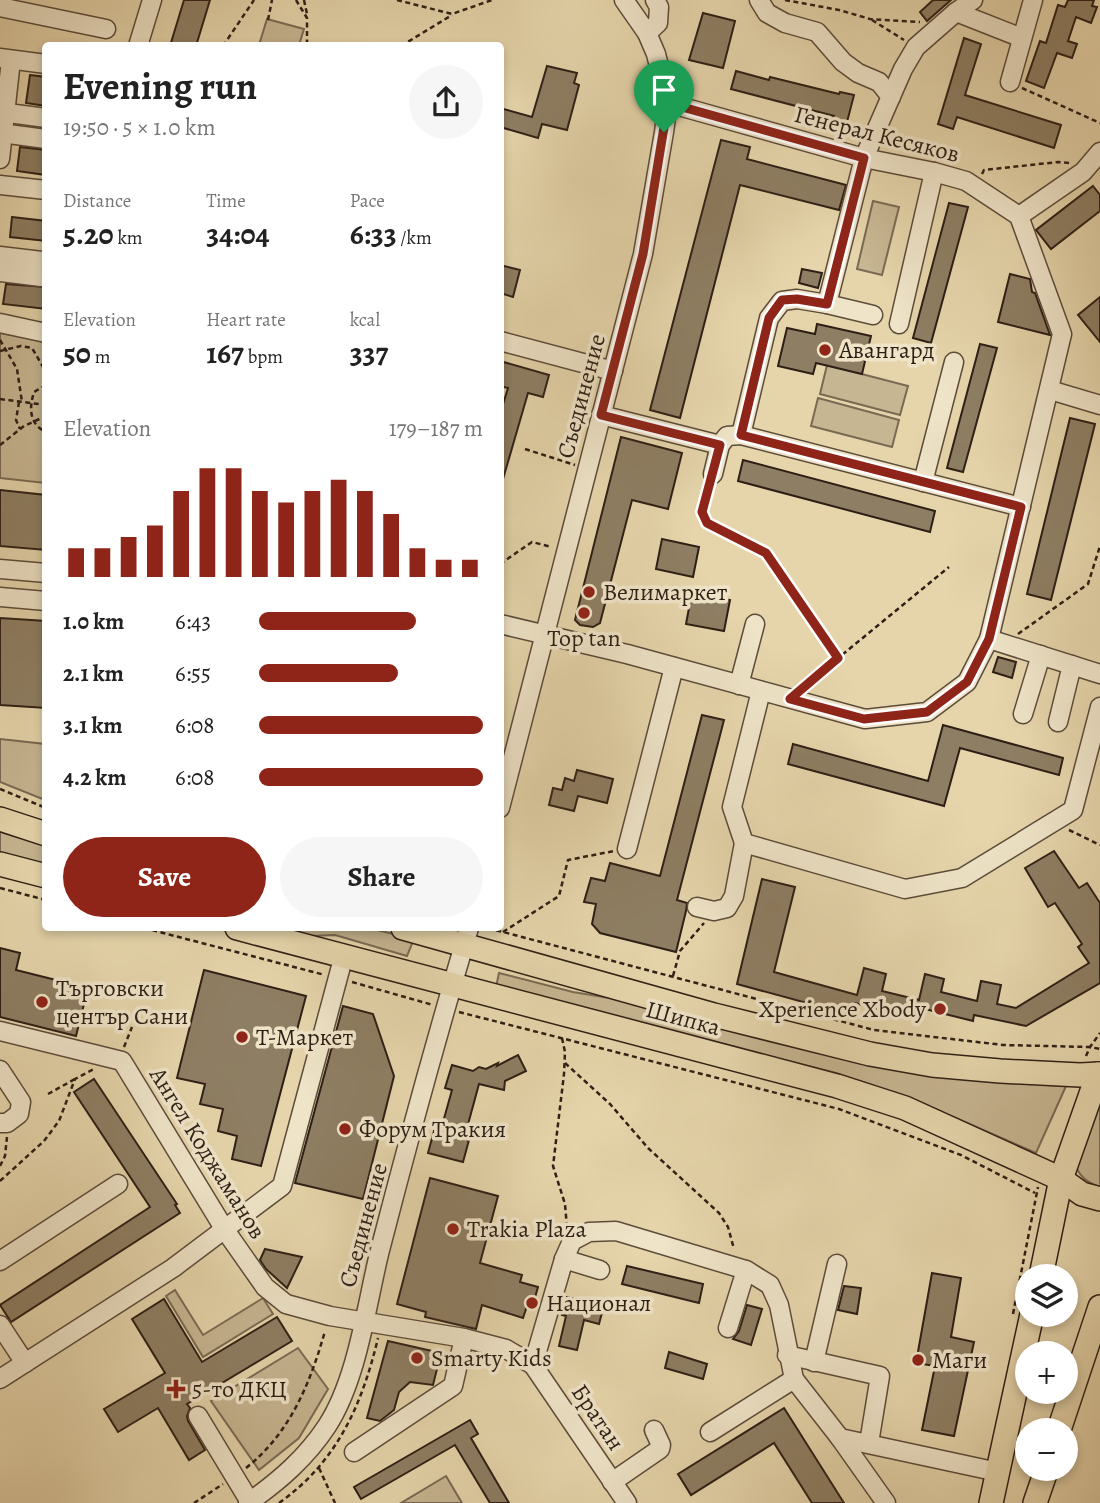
<!DOCTYPE html>
<meta charset="utf-8">
<style>
:root{--surface:#fff;--page:#f6f6f6;--text:#222;--muted:#767676;--accent:#8f2418}
body{margin:0;font-family:Alegreya,serif;background:var(--page);color:var(--text);height:100vh;display:flex;flex-direction:column;font-size:26px;white-space:nowrap}
*{box-sizing:border-box;margin:0}
p{font-size:23px;color:var(--muted)}
.icon{flex:none;width:38px;height:38px;fill:none;stroke:currentColor;stroke-width:2;stroke-linecap:round;stroke-linejoin:round}
.map{position:relative;flex:1;overflow:hidden}
.panel{position:absolute;left:42px;top:42px;width:462px;height:889px;display:flex;flex-direction:column;background:var(--surface);border-radius:7px;box-shadow:0 4px 10px #0003}
.panel>*{flex:none}
.buttons{position:absolute;left:1015px;top:1264px;display:grid;gap:14px}
.buttons a{display:grid;place-items:center;width:63px;height:63px;border-radius:50%;background:var(--surface);box-shadow:0 4px 10px #0003;font-size:35px}
.pin{position:absolute;display:grid;place-items:center;width:60px;height:60px;color:#fff;margin:-72px -30px;border-radius:50% 50% 50% 0;rotate:-45deg;box-shadow:0 0 7px #0007}
.pin .icon{rotate:45deg}
.round{display:grid;place-items:center;flex:none;width:74px;height:74px;border-radius:37px;background:var(--page)}
.head{display:flex;align-items:center;justify-content:space-between;height:119px;padding:0 21px}
h1{font-size:38px;font-weight:700;line-height:52px}
.figures{display:grid;grid-template-columns:repeat(3,1fr);gap:10px;height:119px;padding:7px 21px}
.figures div{display:grid;align-content:center}
.figures b{font-size:30px;font-weight:700}
.figures small{font-size:19px;font-weight:400}
.figures p{font-size:19px}
.chart{height:196px;padding:14px 21px}
.chart p{display:flex;justify-content:space-between}
.chart svg{width:100%;height:126px;margin-top:7px;stroke:var(--accent);stroke-width:6}
.button{display:flex;gap:14px;margin-top:auto;padding:14px 21px}
.button a{flex:1;height:80px;border-radius:42px;background:var(--accent);color:#fff;font-size:28px;font-weight:700;line-height:80px;text-align:center}
.button a+a{background:var(--page);color:var(--text)}
ul{padding:0 21px;list-style:none;font-size:23px}
li{display:grid;grid-template-columns:112px 84px 1fr;align-items:center;height:52px}
li i{height:18px;border-radius:9px;background:var(--accent)}
.map>svg:first-child{display:block}
.green{fill:#c7b692;stroke:#7a6a54;stroke-width:2}
.building{fill:#8e7e63;stroke:#2e1f16;stroke-width:2}
.lines{fill:none;stroke-linecap:round;stroke-linejoin:round}
.minor-casing{stroke:#5c4c3b;stroke-width:21}
.major-casing{stroke:#2e1f16;stroke-width:26}
.path{stroke:#2e1f16;stroke-width:2.5;stroke-dasharray:5 3.5;stroke-linecap:butt}
.minor{stroke:#efe4c8;stroke-width:18}
.major{stroke:#e6d5ab;stroke-width:23}
.route-casing{stroke:#fff;stroke-width:14}
.route{stroke:#8f2418;stroke-width:9}
.poi-dot{fill:#8f2418;stroke:#efe4c8;stroke-width:2.5}
.labels{text-anchor:middle;stroke-width:7;stroke-linejoin:round;paint-order:stroke}
.street-label{font-size:24px;fill:#2e1f16;stroke:#efe4c8}
.poi-label{font-size:24px;fill:#2e1f16;stroke:#efe4c8;text-anchor:start}
</style>
<div class="map">
<svg width="1100" height="1503" viewBox="0 0 1100 1503">
<rect width="100%" height="100%" fill="#e6d5ab"/>
<filter id="stains"><feTurbulence type="fractalNoise" baseFrequency=".00286" numOctaves="4"/><feColorMatrix values="0 0 0 0 .2 0 0 0 0 .09 0 0 0 0 .02 0 0 0 .5 -.17"/></filter>
<radialGradient id="worn" r=".72"><stop offset=".6" stop-color="#630" stop-opacity="0"/><stop offset="1" stop-color="#630" stop-opacity=".3"/></radialGradient>
<g class="green">
<path d="M267,19L304,29L299,45H259Z"/>
<path d="M873,201L899,207L882,275L857,269Z"/>
<path d="M0,333L45,341V483L0,478Z"/>
<path d="M827,365L908,386L900,415L820,394Z"/>
<path d="M818,398L899,420L892,447L811,426Z"/>
<path d="M0,739L45,744V800L0,782Z"/>
<path d="M0,827L45,842V866L0,854Z"/>
<path d="M278,928H369L414,939L407,956L335,935L311,936Z"/>
<path d="M499,973L573,992L646,1004L940,1075L1066,1086L1036,1153L908,1097L836,1073L496,987Z"/>
<path d="M1100,1094V1187C1088,1183 1078,1176 1075,1163Z"/>
<path d="M175,1290L203,1335L263,1298L273,1314L203,1357L166,1296Z"/>
<path d="M298,1348L328,1389L299,1438L259,1470L211,1401Z"/>
<path d="M446,1476L462,1503H401Z"/>
</g>
<g class="building">
<path d="M184,0H210L196,46H170Z"/>
<path d="M933,0H951L927,21L920,12Z"/>
<path d="M1068,0H1094L1092,6L1097,7L1091,23L1076,17L1068,41L1077,44L1072,58L1057,53L1044,88L1026,81L1040,41L1046,43L1058,5L1065,7Z"/>
<path d="M703,13L735,21L723,68L689,60Z"/>
<path d="M964,38L981,44L965,95L1061,125L1054,148L957,117L953,129L938,124Z"/>
<path d="M547,66L577,73L574,83L579,85L567,130L542,124L538,138L500,127V108L532,117Z"/>
<path d="M736,71L769,80L770,77L839,94L840,92L854,95L847,122L833,118L834,116L731,89Z"/>
<path d="M30,75L46,77V106L26,103Z"/>
<path d="M721,140L750,147L747,159L846,185L839,210L740,185L680,418L650,410Z"/>
<path d="M20,147L46,150V175L17,171Z"/>
<path d="M1093,186L1100,195V211L1051,249L1036,230Z"/>
<path d="M949,203L968,207L931,343L913,338Z"/>
<path d="M12,217L46,221V241L10,237Z"/>
<path d="M500,265L520,270L513,297L500,293Z"/>
<path d="M802,269L822,273L818,288L799,283Z"/>
<path d="M1010,274L1030,279L1032,292L1035,293L1050,335L998,322Z"/>
<path d="M6,284L46,287V309L3,304Z"/>
<path d="M1100,297V342L1078,315Z"/>
<path d="M817,324L871,336L862,374L816,363L813,374L778,366L787,328L815,334Z"/>
<path d="M980,344L997,348L963,472L947,468Z"/>
<path d="M500,361L549,375L543,397L528,393L503,479L500,478V414L508,388L500,386Z"/>
<path d="M1070,418L1095,424L1051,600L1027,594Z"/>
<path d="M621,437L682,453L668,509L632,500L600,623L593,627L580,625L575,620Z"/>
<path d="M743,460L935,511L930,532L738,481Z"/>
<path d="M0,490L46,495V550L0,546Z"/>
<path d="M662,539L699,547L693,577L656,569Z"/>
<path d="M692,592L730,600L724,631L686,624Z"/>
<path d="M0,618L46,621V708L0,705Z"/>
<path d="M998,657L1016,662L1012,678L993,672Z"/>
<path d="M702,715L724,720L677,900L687,903L686,911L676,952L600,933L592,924L596,904L584,902L591,878L605,881L610,863L660,876Z"/>
<path d="M943,725L1063,758L1059,775L960,748L944,806L788,764L793,744L928,781Z"/>
<path d="M577,770L613,779L607,803L578,796L574,811L549,805L553,788L562,790L565,778L574,781Z"/>
<path d="M1054,851L1079,888L1087,883L1100,903V983L1026,1026L974,1015L973,1021L917,1007L913,1018L855,1003L851,1015L737,984L762,879L795,887L774,972L857,995L864,968L886,974L882,991L919,1000L925,974L944,979L941,992L977,1001L981,981L1001,985L997,1004L1016,1008L1089,963L1078,947L1082,944L1055,903L1048,907L1025,868Z"/>
<path d="M0,948L20,953L16,970L88,988L76,1036L0,1017Z"/>
<path d="M204,970L306,996L261,1166L232,1159L237,1136L218,1131L223,1109L200,1104L205,1084L177,1078Z"/>
<path d="M343,1006L373,1014L394,1076L363,1199L295,1183Z"/>
<path d="M518,1055L526,1071L505,1081L504,1090L479,1084L464,1139L469,1140L463,1162L428,1153L434,1131L440,1133L452,1090L445,1088L452,1065L473,1071L479,1067L486,1069L498,1063L497,1066Z"/>
<path d="M94,1079L177,1204L175,1205L180,1213L11,1322L0,1305L150,1207L74,1092Z"/>
<path d="M430,1178L498,1196L480,1263L522,1275L520,1282L538,1287L532,1308L527,1306L523,1318L482,1305L476,1329L425,1317L426,1312L397,1304Z"/>
<path d="M265,1249L302,1257L287,1288L266,1269L260,1260Z"/>
<path d="M627,1266L703,1284L699,1303L622,1284Z"/>
<path d="M932,1273L961,1278L951,1337L974,1342L954,1436L922,1430L935,1366L916,1363Z"/>
<path d="M844,1286L861,1288L857,1314L838,1310Z"/>
<path d="M566,1297L604,1305L599,1324L584,1320L577,1350L559,1346L566,1316L562,1315Z"/>
<path d="M164,1299L202,1362L277,1317L292,1341L187,1404L190,1408L187,1416L188,1421L205,1450L189,1460L158,1408L118,1432L104,1409L165,1373L132,1319Z"/>
<path d="M747,1305L762,1309L751,1345L733,1339L739,1331Z"/>
<path d="M388,1341L441,1353L433,1385L410,1382L399,1392L394,1410L380,1421L367,1418Z"/>
<path d="M669,1352L707,1364L703,1379L665,1368Z"/>
<path d="M784,1408L844,1503H812L774,1443L691,1495L678,1474Z"/>
<path d="M470,1420L478,1434L471,1438L509,1503H490L455,1445L361,1499L354,1487Z"/>
</g>
<g class="lines">
<defs>
<g id="minor">
<path d="M759,0L767,13L785,23L817,32L843,62L858,73L879,82L891,97"/>
<path d="M0,7L106,29"/>
<path d="M956,12L1022,38"/>
<path d="M647,33L658,23L659,7L655,0"/>
<path d="M138,46L152,0"/>
<path d="M0,58L46,64"/>
<path d="M1010,82L1033,0"/>
<path d="M0,112L46,118"/>
<path d="M0,133L46,139"/>
<path d="M0,159L11,60"/>
<path d="M0,185L46,190"/>
<path d="M1019,216L1083,172L1100,152"/>
<path d="M0,256L42,261"/>
<path d="M0,272L41,277"/>
<path d="M873,315L827,304L864,158L903,69L916,47L956,12L973,0"/>
<path d="M0,323L46,333"/>
<path d="M899,324L934,172"/>
<path d="M500,341L613,371"/>
<path d="M1050,390L1100,405"/>
<path d="M601,415L720,445"/>
<path d="M741,435L769,318L782,301L797,299L827,304"/>
<path d="M713,474L720,445L727,436L741,435L1021,507"/>
<path d="M923,482L954,362"/>
<path d="M0,569L46,573"/>
<path d="M0,597L46,601"/>
<path d="M500,624L627,654L865,719L927,712L967,682L989,639L1062,334L1019,216L966,181L934,172L864,158L668,103"/>
<path d="M989,639L1100,674"/>
<path d="M739,685L755,624"/>
<path d="M761,691L732,807L744,843L905,889L962,878L1073,810L1100,707"/>
<path d="M1023,714L1041,655"/>
<path d="M1058,722L1072,665"/>
<path d="M500,808L643,254L664,132L668,103L656,54L647,33L624,0"/>
<path d="M627,849L674,667"/>
<path d="M697,907L714,911L727,908L734,896L744,843"/>
<path d="M0,1031L122,1061L225,1230L265,1287L286,1304L330,1316L464,1338L506,1349L533,1365L627,1503"/>
<path d="M0,1070L21,1102L19,1114L7,1123H0"/>
<path d="M564,1259L600,1270"/>
<path d="M0,1261L118,1184"/>
<path d="M0,1325L25,1363"/>
<path d="M728,1328L746,1270"/>
<path d="M787,1355L880,1376L869,1443"/>
<path d="M814,1362L837,1264"/>
<path d="M533,1365L564,1259L572,1241L589,1232L616,1231L746,1270L770,1285L779,1305L794,1379L840,1438L998,1472"/>
<path d="M0,1379L173,1268L282,1186L344,955"/>
<path d="M198,1416L250,1502"/>
<path d="M710,1432L794,1379"/>
<path d="M840,1438L886,1503"/>
<path d="M354,1452L453,1386L464,1338"/>
<path d="M612,1482L660,1449L661,1445L654,1430"/>
<path d="M248,1503C279,1481 306,1458 327,1426C357,1380 366,1308 379,1254C407,1145 437,1036 469,928"/>
</g>
<g id="major">
<path d="M0,819L46,834"/>
<path d="M0,864L46,876"/>
<path d="M237,928L837,1086L905,1108L1061,1179L1082,1194L1100,1199"/>
<path d="M403,928L714,1015L870,1054L932,1065L1000,1071L1080,1075L1100,1074"/>
<path d="M1041,1276L1061,1179L1098,1074"/>
<path d="M1059,1430L1100,1307"/>
<path d="M991,1503L1032,1314"/>
<path d="M1035,1503L1047,1468"/>
</g>
</defs>
<use href="#minor" class="minor-casing"/>
<use href="#major" class="major-casing"/>
<g class="path">
<path d="M296,0L307,18V46"/>
<path d="M304,0L307,14"/>
<path d="M397,0L452,14L492,0"/>
<path d="M785,0L839,10L870,19L920,22"/>
<path d="M268,20L272,0"/>
<path d="M872,20L904,40"/>
<path d="M223,46L254,0"/>
<path d="M401,46L452,15"/>
<path d="M1022,88L1100,123"/>
<path d="M982,174L984,170L1058,162L1070,163"/>
<path d="M0,340L17,369L22,402"/>
<path d="M0,351L21,346L32,348L46,372"/>
<path d="M46,385L34,392C29,408 29,424 46,432"/>
<path d="M0,399L46,405"/>
<path d="M19,402L16,420L20,429"/>
<path d="M0,445L24,426L46,416"/>
<path d="M525,449L575,465"/>
<path d="M709,488C705,500 698,512 707,523L766,553L838,658"/>
<path d="M500,564L532,542L552,547"/>
<path d="M1018,634L1088,584L1100,546"/>
<path d="M803,687L949,567"/>
<path d="M0,789L46,808"/>
<path d="M1069,830L1100,845"/>
<path d="M0,888L46,900"/>
<path d="M144,928L325,975"/>
<path d="M488,928L874,1030L1003,1045L1090,1047L1100,1049"/>
<path d="M503,932L559,896L568,860L614,851"/>
<path d="M673,976L680,951L704,923"/>
<path d="M352,982L433,1005"/>
<path d="M459,1012L839,1109L961,1155L1035,1193"/>
<path d="M562,1038L565,1052L564,1074L553,1166L565,1204L567,1228"/>
<path d="M124,1047L132,1027"/>
<path d="M1086,1056L1090,1047L1100,1033"/>
<path d="M565,1063L610,1104L648,1148L719,1213L728,1227L734,1249"/>
<path d="M48,1094L75,1079"/>
<path d="M0,1166L5,1156L7,1137"/>
<path d="M0,1181L44,1141L59,1121L75,1079L94,1069"/>
<path d="M1013,1314L1038,1187"/>
<path d="M246,1468C290,1433 310,1384 325,1331"/>
<path d="M319,1468L335,1503"/>
<path d="M194,1503L223,1484"/>
<path d="M279,1503C337,1462 362,1405 378,1338"/>
</g>
<use href="#minor" class="minor"/>
<use href="#major" class="major"/>
</g>
<g class="lines">
<defs>
<path id="route" d="M668,103L864,158L827,304L797,299L782,300L769,318L741,435L1021,507L989,639L967,682L927,712L864,719L790,699L838,658L766,553L707,523L702,512L720,445L601,415L643,254Z"/>
</defs>
<use href="#route" class="route-casing"/>
<use href="#route" class="route"/>
</g>
<g class="poi-dot">
<circle cx="825" cy="350" r="7"/>
<circle cx="589" cy="592" r="7"/>
<circle cx="584" cy="613" r="7"/>
<circle cx="42" cy="1002" r="7"/>
<circle cx="940" cy="1009" r="7"/>
<circle cx="242" cy="1037" r="7"/>
<circle cx="345" cy="1129" r="7"/>
<circle cx="453" cy="1229" r="7"/>
<circle cx="532" cy="1303" r="7"/>
<circle cx="417" cy="1358" r="7"/>
<circle cx="918" cy="1360" r="7"/>
<path d="M172.5 1378.5h7v7h7v7h-7v7h-7v-7h-7v-7h7z"/>
</g>
<g class="labels">
<g class="street-label">
<text transform="translate(877 134) rotate(14)" y="8">Генерал Кесяков</text>
<text transform="translate(581 396) rotate(-75)" y="8">Съединение</text>
<text transform="translate(683 1018) rotate(15)" y="8">Шипка</text>
<text transform="translate(208 1153) rotate(58)" y="8">Ангел Коджаманов</text>
<text transform="translate(363 1225) rotate(-75)" y="8">Съединение</text>
<text transform="translate(598 1417) rotate(56)" y="8">Братан</text>
</g>
<g class="poi-label">
<text x="839" y="358">Авангард</text>
<text x="603" y="600">Велимаркет</text>
<text x="584" y="646" text-anchor="middle">Top tan</text>
<text x="56" y="996">Търговски<tspan x="56" dy="28">център Сани</tspan></text>
<text x="926" y="1017" text-anchor="end">Xperience Xbody</text>
<text x="256" y="1045">Т-Маркет</text>
<text x="359" y="1137">Форум Тракия</text>
<text x="467" y="1237">Trakia Plaza</text>
<text x="546" y="1311">Национал</text>
<text x="431" y="1366">Smarty Kids</text>
<text x="932" y="1368">Маги</text>
<text x="192" y="1397">5-то ДКЦ</text>
</g>
</g>
<rect width="100%" height="100%" filter="url(#stains)"/>
<rect width="100%" height="100%" fill="url(#worn)"/>
</svg>
<div class="buttons">
<a><svg class="icon" aria-label="layers" viewBox="0 0 24 24"><path d="M12 4l9 5-9 5-9-5zM3 14l9 5 9-5"/></svg></a>
<a>+</a>
<a>−</a>
</div>
<div class="pin" style="left:664px;top:132px;background:#1e9e55"><svg class="icon" aria-label="arrive" viewBox="0 0 24 24"><path d="M6 21V4h12l-3 4 3 4H6"/></svg></div>
<section class="panel">
<div class="head"><div><h1>Evening run</h1><p>19:50 · 5 × 1.0 km</p></div><a class="round"><svg class="icon" aria-label="share" viewBox="0 0 24 24"><path d="M12 15V3M7 8l5-5 5 5M5 13v7h14v-7"/></svg></a></div>
<div class="figures">
<div><p>Distance</p><b>5.20<small> km</small></b></div>
<div><p>Time</p><b>34:04</b></div>
<div><p>Pace</p><b>6:33<small> /km</small></b></div>
</div>
<div class="figures">
<div><p>Elevation</p><b>50<small> m</small></b></div>
<div><p>Heart rate</p><b>167<small> bpm</small></b></div>
<div><p>kcal</p><b>337</b></div>
</div>
<div class="chart"><p><span>Elevation</span>179–187 m</p>
<svg viewBox="0 0 160 44" preserveAspectRatio="none"><path d="M5 44V34M15 44V34M25 44V30M35 44V26M45 44V14M55 44V6M65 44V6M75 44V14M85 44V18M95 44V14M105 44V10M115 44V14M125 44V22M135 44V34M145 44V38M155 44V38"/></svg>
</div>
<ul>
<li><b>1.0 km</b>6:43<i style="width:70%"></i></li>
<li><b>2.1 km</b>6:55<i style="width:62%"></i></li>
<li><b>3.1 km</b>6:08<i style="width:100%"></i></li>
<li><b>4.2 km</b>6:08<i style="width:100%"></i></li>
</ul>
<div class="button"><a>Save</a><a>Share</a></div>
</section>
</div>
